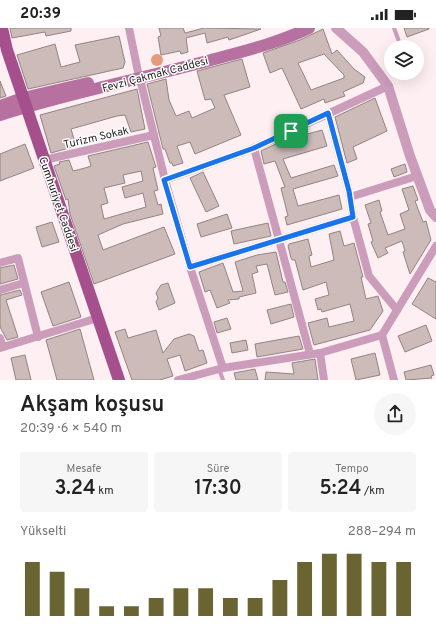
<!DOCTYPE html>
<html lang="tr">
<meta charset="utf-8">
<style>
:root{--surface:#fff;--page:#f6f6f6;--text:#222;--muted:#767676;--accent:#696431}
body{margin:0;font-family:Overpass,sans-serif;background:var(--page);color:var(--text);height:100vh;display:flex;flex-direction:column;font-size:15px;white-space:nowrap}
*{box-sizing:border-box;margin:0}
p{font-size:13px;color:var(--muted)}
.icon{flex:none;width:22px;height:22px;fill:none;stroke:currentColor;stroke-width:2;stroke-linecap:round;stroke-linejoin:round}
.map{position:relative;height:352px;overflow:hidden}
.details{display:flex;flex-direction:column;background:var(--surface);flex:1}
.details>*{flex:none}
.fabs{position:absolute;left:384px;top:12px;display:grid;gap:8px}
.fabs a{display:grid;place-items:center;width:40px;height:40px;border-radius:50%;background:var(--surface);box-shadow:0 4px 16px #0002;font-size:20px}
.pin{position:absolute;display:grid;place-items:center;width:34px;height:34px;color:#fff;margin:-17px;border-radius:8px;box-shadow:0 2px 6px #0006}
.round{display:grid;place-items:center;flex:none;width:42px;height:42px;border-radius:21px;background:var(--page)}
.headline{display:flex;align-items:center;justify-content:space-between;height:68px;padding:0 20px}
h1{font-size:22px;font-weight:600;line-height:30px}
.metrics{display:grid;grid-template-columns:repeat(3,1fr);gap:6px;height:68px;padding:4px 20px}
.metrics div{display:grid;align-content:center;border-radius:4px;background:var(--page);text-align:center}
.metrics b{font-size:20px;font-weight:600}
.metrics small{font-size:11px;font-weight:400}
.metrics p{font-size:11px}
.chart{height:112px;padding:8px 20px}
.chart p{display:flex;justify-content:space-between}
.chart svg{width:100%;height:72px;margin-top:4px;stroke:var(--accent);stroke-width:6}
.status{display:flex;justify-content:space-between;align-items:center;height:28px;padding:0 20px;background:var(--surface);direction:ltr}
.status svg{height:11px;fill:currentColor}
.map>svg:first-child{display:block}
.forest{fill:#e49a7e}
.building{fill:#cdbbba;stroke:#948382;fill-rule:evenodd}
.lines{fill:none;stroke-linecap:round;stroke-linejoin:round}
.service{stroke:#cc9cbb;stroke-width:4}
.minor{stroke:#cc9cbb;stroke-width:8}
.tertiary{stroke:#cc9cbb;stroke-width:10}
.secondary{stroke:#b671a0;stroke-width:12}
.primary{stroke:#a5508c;stroke-width:12}
.route-casing{stroke:#fff;stroke-width:8}
.route{stroke:#1a73e8;stroke-width:5}
.labels{text-anchor:middle;stroke-width:3;stroke-linejoin:round;paint-order:stroke}
.street-label{font-size:11px;fill:#292324;stroke:#fff}
</style>
<div class="status"><b>20:39</b><svg viewBox="0 0 49 12"><path d="M0 12V9h3v3zM5 12V6h3v6zM10 12V3h3v9zM15 12V0h3v12zM26 1h20v11H26zM47 4h2v5h-2z"/></svg></div>
<div class="map">
<svg width="436" height="352" viewBox="0 0 436 352">
<rect width="100%" height="100%" fill="#fdeff2"/>
<circle class="forest" cx="157" cy="32" r="6"/>
<g class="building">
<path d="M10,0H71V3L46,8L45,4L12,10Z"/>
<path d="M159,0H183L185,5L204,0L261,1L229,12L228,9L207,15L205,5L186,10L188,24L181,26L180,23L161,27L158,9L161,8Z"/>
<path d="M404,0H429V1L407,9Z"/>
<path d="M323,1L332,26L337,22L354,41L365,49L363,55L343,64L345,68L325,75L324,71L301,81L282,40L270,45L263,25L300,12ZM324,26L344,47V50L311,62L298,35Z"/>
<path d="M119,8L125,34L123,40L28,61L17,27L55,16L61,39L80,34L75,17Z"/>
<path d="M242,31L250,59L224,67L241,107L195,126L190,114L177,118L183,135L173,138L172,135H170L165,121H163L147,56L166,51L169,72L176,88L189,83L192,90L215,80L211,71L205,72L197,43Z"/>
<path d="M0,53L6,68L0,70Z"/>
<path d="M137,61L145,101L131,104L125,87L117,88L71,101L76,118L51,125L40,87Z"/>
<path d="M375,70L387,103L353,119L357,131L347,135L335,89Z"/>
<path d="M322,102L327,118L283,131L291,150L334,137L338,148L293,161L298,178L339,167L342,181L287,197L285,189L288,188L281,160L285,159L275,133L264,136L261,123L282,113Z"/>
<path d="M148,114L156,139L153,140L158,162L154,163L158,177L161,176L163,186L123,196L98,207L103,222L164,199L175,226L94,256L70,186L68,171L66,172L54,138L60,136L59,134L69,132L73,143L85,140L91,138L88,128ZM141,143L143,153L122,159L125,170L143,165L146,179L104,191L101,177L108,175L104,160L125,155L123,147Z"/>
<path d="M25,116L34,140L0,153V126Z"/>
<path d="M405,136L407,144L394,149L391,141Z"/>
<path d="M203,144L219,178L206,184L190,150Z"/>
<path d="M413,158L418,172L415,173L423,194L426,193L431,212L410,246L403,224L405,223L402,213L385,220L388,225L378,230L371,214L373,213L368,196L371,195L365,177L379,172L382,183L380,184L388,207L405,201L400,186L409,182L402,161Z"/>
<path d="M227,186L232,200L201,209L197,196Z"/>
<path d="M52,194L59,214L42,219L36,199Z"/>
<path d="M268,195L271,208L234,216L231,203Z"/>
<path d="M340,203L344,218L354,215L363,249H361L366,271L378,268L383,283L370,302L314,317L308,295L327,290L329,299L354,293L350,276L322,284L321,281L318,282L315,271L329,267L326,254L303,262L295,232H292L291,230L288,218L289,216L308,211L312,227L309,228L311,239L334,232L329,206Z"/>
<path d="M276,224L283,254H285L288,264L275,267L267,236L256,238L258,244L252,246L256,265L239,269V271L228,272L230,275L217,280L210,262L205,264L199,244L223,235L233,264L243,263L235,234L257,227Z"/>
<path d="M14,237L18,251L0,256V240Z"/>
<path d="M428,250L436,254V291L412,276Z"/>
<path d="M69,254L81,289L53,298L41,264Z"/>
<path d="M168,255L175,275L159,282L156,274L158,270L156,265L161,257Z"/>
<path d="M20,262L22,267L6,272L18,309L7,312L0,299V267Z"/>
<path d="M291,276L294,289L271,296L267,282Z"/>
<path d="M227,290L231,301L217,305L214,294Z"/>
<path d="M426,297L432,313L405,324L398,308Z"/>
<path d="M80,301L94,352H57L46,312Z"/>
<path d="M125,301L128,310L156,302L163,325L174,311L189,306L194,308L199,323L203,322L207,335L185,343L180,327L167,331L173,348L160,352H132L115,304Z"/>
<path d="M299,308L303,321L257,329L255,316Z"/>
<path d="M246,312L248,322L232,325L230,315Z"/>
<path d="M375,325L380,347L356,352L351,331Z"/>
<path d="M25,327L31,352H16L11,330Z"/>
<path d="M315,331L318,352H265L266,344L294,346L292,335Z"/>
<path d="M431,337L434,347L431,348L432,350L406,352L404,344Z"/>
<path d="M255,341L258,352H236L234,345Z"/>
</g>
<g class="lines">
<g class="service">
<path d="M394,0L401,19"/>
<path d="M219,341L223,352"/>
</g>
<g class="minor">
<path d="M129,0L138,44"/>
<path d="M140,51L165,152"/>
<path d="M328,85L349,163L353,189L369,248L397,282"/>
<path d="M254,120L310,326"/>
<path d="M44,132L154,107"/>
<path d="M350,169L417,148"/>
<path d="M0,235L18,230L38,309"/>
<path d="M190,239L353,189"/>
<path d="M0,262L24,255"/>
<path d="M382,307L394,352"/>
<path d="M0,310L3,319"/>
<path d="M0,320L91,292"/>
<path d="M320,325L324,352"/>
<path d="M223,340L190,239L165,152L254,120L388,58"/>
<path d="M178,352L223,340L320,325L382,307L436,218"/>
</g>
<path class="tertiary" d="M336,0L363,24L388,58L410,128L430,182L436,189"/>
<g class="secondary">
<path d="M0,78L23,70L88,55"/>
<path d="M0,87C69,65 141,51 211,32C244,23 278,15 309,0"/>
</g>
<path class="primary" d="M2,0L7,22L119,352"/>
</g>
<g class="lines">
<defs>
<path id="route" d="M328,85L349,163L353,189L190,239L164,152L254,120Z"/>
</defs>
<use href="#route" class="route-casing"/>
<use href="#route" class="route"/>
</g>
<g class="labels">
<g class="street-label">
<text transform="translate(155 46) rotate(-15)" y="4">Fevzi Çakmak Caddesi</text>
<text transform="translate(96 109) rotate(-13)" y="4">Turizm Sokak</text>
<text transform="translate(59 176) rotate(71)" y="4">Cumhuriyet Caddesi</text>
</g>
</g>
</svg>
<div class="fabs">
<a><svg class="icon" aria-label="layers" viewBox="0 0 24 24"><path d="M12 4l9 5-9 5-9-5zM3 14l9 5 9-5"/></svg></a>
</div>
<div class="pin" style="left:291px;top:103px;background:#1e9e55"><svg class="icon" aria-label="arrive" viewBox="0 0 24 24"><path d="M6 21V4h12l-3 4 3 4H6"/></svg></div>
</div>
<section class="details">
<div class="headline"><div><h1>Akşam koşusu</h1><p>20:39 · 6 × 540 m</p></div><a class="round"><svg class="icon" aria-label="share" viewBox="0 0 24 24"><path d="M12 15V3M7 8l5-5 5 5M5 13v7h14v-7"/></svg></a></div>
<div class="metrics">
<div><p>Mesafe</p><b>3.24<small> km</small></b></div>
<div><p>Süre</p><b>17:30</b></div>
<div><p>Tempo</p><b>5:24<small> /km</small></b></div>
</div>
<div class="chart"><p><span>Yükselti</span>288–294 m</p>
<svg viewBox="0 0 160 44" preserveAspectRatio="none"><path d="M5 44V11M15 44V17M25 44V27M35 44V38M45 44V38M55 44V33M65 44V27M75 44V27M85 44V33M95 44V33M105 44V22M115 44V11M125 44V6M135 44V6M145 44V11M155 44V11"/></svg>
</div>
</section>
